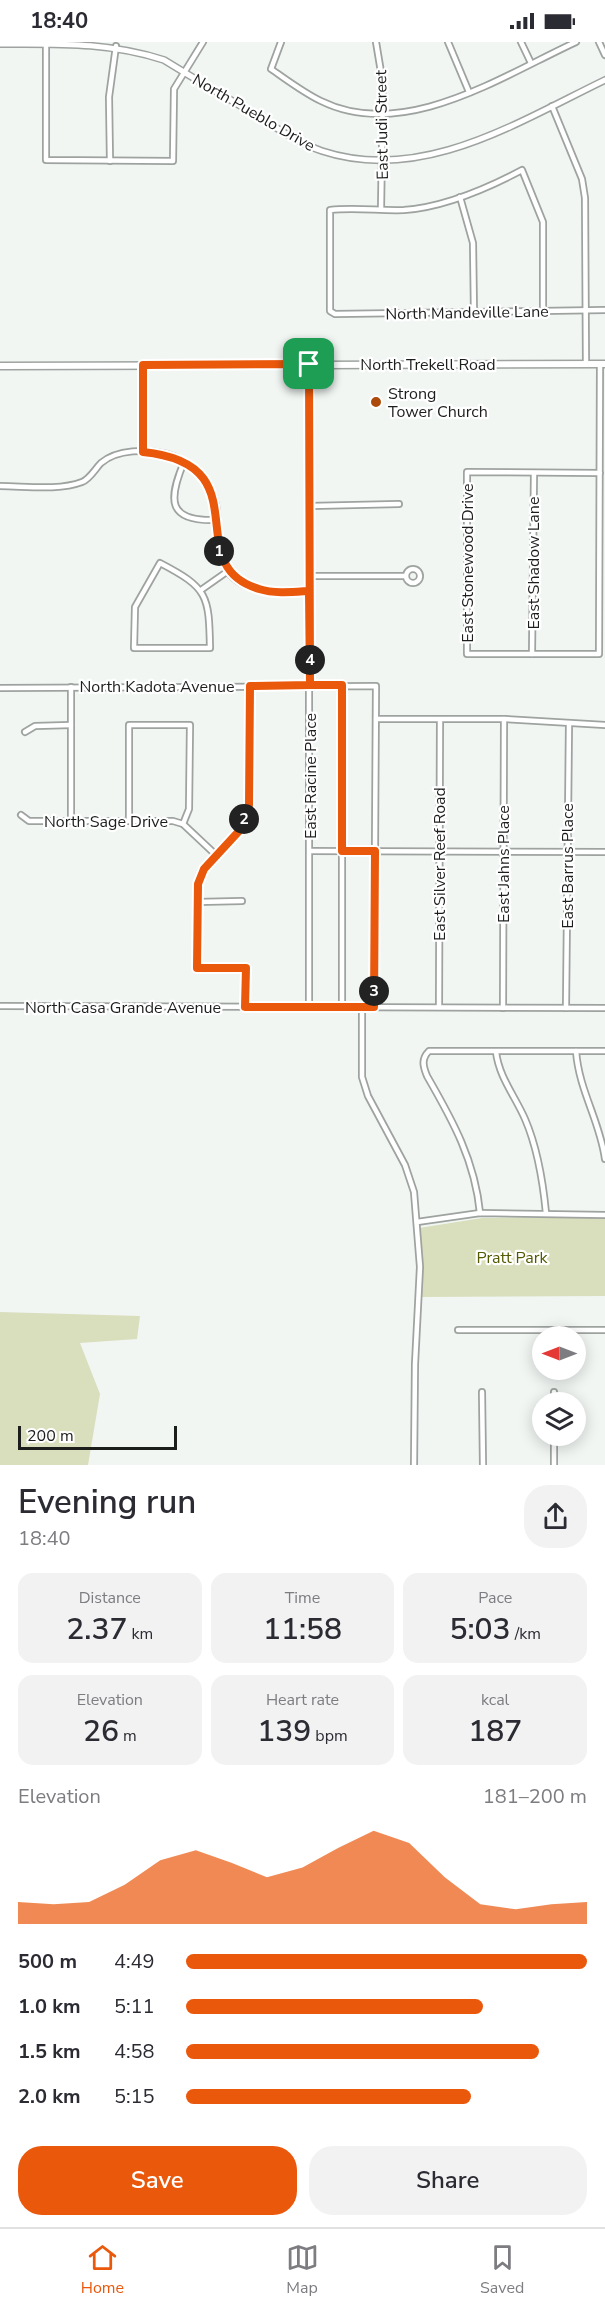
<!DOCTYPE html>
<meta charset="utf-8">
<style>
:root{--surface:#fff;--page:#f2f2f3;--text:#2b2b33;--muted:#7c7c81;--line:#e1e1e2;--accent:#ea580c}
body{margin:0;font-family:"Nunito Sans",sans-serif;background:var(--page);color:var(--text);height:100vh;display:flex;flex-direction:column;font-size:22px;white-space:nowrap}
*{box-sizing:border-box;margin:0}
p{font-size:20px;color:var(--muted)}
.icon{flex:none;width:33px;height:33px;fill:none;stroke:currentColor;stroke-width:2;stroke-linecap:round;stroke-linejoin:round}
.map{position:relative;height:1423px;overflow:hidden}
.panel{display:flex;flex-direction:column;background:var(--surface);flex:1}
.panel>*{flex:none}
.needle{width:39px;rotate:270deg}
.tools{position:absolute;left:532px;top:1284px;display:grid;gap:12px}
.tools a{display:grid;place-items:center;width:54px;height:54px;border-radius:50%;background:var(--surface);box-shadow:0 3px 15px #0003;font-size:30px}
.scale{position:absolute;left:18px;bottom:15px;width:159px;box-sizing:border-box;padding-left:6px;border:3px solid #1c1e1c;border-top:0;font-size:16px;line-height:21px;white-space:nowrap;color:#1c1e1c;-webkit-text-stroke:4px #fff;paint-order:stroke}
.pin{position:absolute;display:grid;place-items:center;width:51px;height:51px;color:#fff;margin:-26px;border-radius:12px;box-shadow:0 3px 9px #0006}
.km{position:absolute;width:30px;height:30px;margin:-15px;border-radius:50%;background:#222;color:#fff;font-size:16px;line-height:30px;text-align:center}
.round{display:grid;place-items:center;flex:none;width:63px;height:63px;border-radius:24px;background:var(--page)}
.head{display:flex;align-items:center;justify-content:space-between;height:102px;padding:0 18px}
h1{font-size:33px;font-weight:600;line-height:45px}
.metrics{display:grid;grid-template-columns:repeat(3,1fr);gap:9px;height:102px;padding:6px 18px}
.metrics div{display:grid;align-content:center;border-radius:15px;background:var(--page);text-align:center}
.metrics b{font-size:30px;font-weight:600}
.metrics small{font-size:16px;font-weight:400}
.metrics p{font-size:16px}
.chart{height:168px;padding:12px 18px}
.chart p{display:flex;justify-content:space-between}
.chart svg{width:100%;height:108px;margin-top:6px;fill:var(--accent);opacity:.7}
.button{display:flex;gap:12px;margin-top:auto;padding:12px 18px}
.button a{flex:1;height:69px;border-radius:24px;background:var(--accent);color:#fff;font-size:24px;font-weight:600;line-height:69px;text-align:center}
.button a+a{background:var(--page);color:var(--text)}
ul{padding:0 18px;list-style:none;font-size:20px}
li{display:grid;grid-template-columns:96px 72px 1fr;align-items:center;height:45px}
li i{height:15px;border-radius:8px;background:var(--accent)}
.status{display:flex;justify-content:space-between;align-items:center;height:42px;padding:0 30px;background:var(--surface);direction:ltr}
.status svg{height:16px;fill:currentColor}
.menu{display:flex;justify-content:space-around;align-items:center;height:84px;border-top:2px solid var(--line);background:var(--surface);font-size:16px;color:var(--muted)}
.menu a{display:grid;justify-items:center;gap:3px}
.menu .active{color:var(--accent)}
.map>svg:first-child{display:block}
.green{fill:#d9debd}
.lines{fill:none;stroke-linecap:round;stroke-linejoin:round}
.minor-casing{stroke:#9ea3a0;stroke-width:8}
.tertiary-casing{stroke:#9ea3a0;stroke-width:8}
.secondary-casing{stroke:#9ea3a0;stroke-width:9}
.minor{stroke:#fff;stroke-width:4.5}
.tertiary{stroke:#fff;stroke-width:5}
.secondary{stroke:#fff;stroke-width:6}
.route-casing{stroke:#fff;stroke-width:12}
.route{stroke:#ea580c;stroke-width:8}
.poi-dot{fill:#ab4a0a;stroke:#fff;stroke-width:2}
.labels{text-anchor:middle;stroke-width:4.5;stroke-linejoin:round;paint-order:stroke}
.street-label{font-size:16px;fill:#1c1e1c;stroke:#fff}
.poi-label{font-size:16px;fill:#1c1e1c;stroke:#fff;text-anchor:start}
.park-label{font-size:16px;fill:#535a00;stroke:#fff}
</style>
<div class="status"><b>18:40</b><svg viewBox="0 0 49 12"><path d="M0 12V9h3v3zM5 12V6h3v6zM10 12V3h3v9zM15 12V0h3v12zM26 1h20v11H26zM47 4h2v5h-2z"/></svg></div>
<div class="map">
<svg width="605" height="1423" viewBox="0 0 605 1423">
<rect width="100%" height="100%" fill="#f1f6f3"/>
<g class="green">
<path d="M589,1175L605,1177V1254L420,1255L419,1186L482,1176Z"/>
<path d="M0,1270L140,1274L137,1297L80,1301L100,1352L88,1423H0Z"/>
</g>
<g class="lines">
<defs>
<g id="minor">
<path d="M46,0V118L173,119L174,47L203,0"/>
<path d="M281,0L271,27C287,38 304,51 321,59C404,100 502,34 576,0"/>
<path d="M376,0L383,42L381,167"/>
<path d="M448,0L469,50"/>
<path d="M521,0L531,21"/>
<path d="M599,0L605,13"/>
<path d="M552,64L582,137L585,156L586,322"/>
<path d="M110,119L109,55L116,4"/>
<path d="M460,155L473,201L474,271"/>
<path d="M543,268V180L522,128C486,147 445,165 404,168C380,169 355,165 330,168V269L335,272L605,268"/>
<path d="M143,410V323"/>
<path d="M184,420C168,458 167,480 217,478"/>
<path d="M600,431L467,430V612H599L600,322"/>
<path d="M0,444C25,444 58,449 82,440C90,437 95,427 101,421C117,407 147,407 167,412C189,418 212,440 216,463C222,500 210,540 264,549C279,551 294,549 309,549"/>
<path d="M310,464L399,462"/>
<path d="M160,521C208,546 209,553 210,606H134L135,565Z"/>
<circle cx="413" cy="534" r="7"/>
<path d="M310,534H406"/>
<path d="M201,548L228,529"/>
<path d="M532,612L534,431"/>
<path d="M71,645V779"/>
<path d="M0,646L376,644L374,965"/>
<path d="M376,677H504L605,683"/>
<path d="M25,690L35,684L71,683"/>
<path d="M21,773L29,779H173L183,782L216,813"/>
<path d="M129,779V683H190L189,767L183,782"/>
<path d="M310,809L605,810"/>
<path d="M197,860L242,859"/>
<path d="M0,964L605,966"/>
<path d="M245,965L246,926H197V842L204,827L240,788L249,763L250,644"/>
<path d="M309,965V322"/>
<path d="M342,965V643"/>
<path d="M362,965V1035L368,1054L405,1123L414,1150L420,1225L415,1322L414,1423"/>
<path d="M439,965L440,678"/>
<path d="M503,966L504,677"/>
<path d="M566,966L569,682"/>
<path d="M576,1009C579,1049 600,1079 605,1117"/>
<path d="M496,1010C499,1035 515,1054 525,1077C538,1107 543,1140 546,1171"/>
<path d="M480,1171C475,1119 453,1079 427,1034C423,1024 421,1017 429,1009H605"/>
<path d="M417,1180L480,1171L605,1173"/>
<path d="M458,1288H605"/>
<path d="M482,1350L483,1423"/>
<path d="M554,1350V1360"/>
<path d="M554,1394V1423"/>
</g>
<path id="tertiary" d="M0,2C58,2 109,0 164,18C195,37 227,56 258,74C278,87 299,101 322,109C422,142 518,80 605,38"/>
<path id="secondary" d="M0,324L605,322"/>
</defs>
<use href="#minor" class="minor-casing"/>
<use href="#tertiary" class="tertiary-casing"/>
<use href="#secondary" class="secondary-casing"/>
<use href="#minor" class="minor"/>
<use href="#tertiary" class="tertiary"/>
<use href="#secondary" class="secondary"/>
</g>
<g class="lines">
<defs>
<path id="route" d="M309,322L143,323V410C264,422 177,523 259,547C275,552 293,550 309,549L310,643L250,644L249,763L240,788L204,827L198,842L197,926H246L245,965H374L375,809H342V643H310L309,322"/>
</defs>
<use href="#route" class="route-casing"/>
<use href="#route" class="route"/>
</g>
<circle class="poi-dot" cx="376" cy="360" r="6"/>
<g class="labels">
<g class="street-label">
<text transform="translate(254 70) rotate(30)" y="6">North Pueblo Drive</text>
<text transform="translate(381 83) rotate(-91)" y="6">East Judi Street</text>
<text transform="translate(467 270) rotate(-1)" y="6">North Mandeville Lane</text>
<text x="428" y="328">North Trekell Road</text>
<text transform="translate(467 521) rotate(-90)" y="6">East Stonewood Drive</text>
<text transform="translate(533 521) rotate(-90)" y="6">East Shadow Lane</text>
<text x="157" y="650">North Kadota Avenue</text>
<text transform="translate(310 734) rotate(-90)" y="6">East Racine Place</text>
<text x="106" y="785">North Sage Drive</text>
<text transform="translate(439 822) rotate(-90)" y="6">East Silver Reef Road</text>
<text transform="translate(503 822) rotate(-90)" y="6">East Jahns Place</text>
<text transform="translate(567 824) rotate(-90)" y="6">East Barrus Place</text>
<text x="123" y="971">North Casa Grande Avenue</text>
</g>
<g class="poi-label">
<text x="388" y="357">Strong<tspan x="388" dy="18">Tower Church</tspan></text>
</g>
<g class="park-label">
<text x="512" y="1221">Pratt Park</text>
</g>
</g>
</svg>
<div class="tools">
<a><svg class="needle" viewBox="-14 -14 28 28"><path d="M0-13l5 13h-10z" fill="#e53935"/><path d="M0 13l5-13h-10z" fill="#7c7c81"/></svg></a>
<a><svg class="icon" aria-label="layers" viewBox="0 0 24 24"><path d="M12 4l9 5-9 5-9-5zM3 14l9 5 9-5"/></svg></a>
</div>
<div class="scale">200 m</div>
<div class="pin" style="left:309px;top:322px;background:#1e9e55"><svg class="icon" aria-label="arrive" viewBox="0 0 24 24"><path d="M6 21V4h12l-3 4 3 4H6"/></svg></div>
<b class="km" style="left:219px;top:509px">1</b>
<b class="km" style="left:244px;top:777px">2</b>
<b class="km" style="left:374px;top:949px">3</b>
<b class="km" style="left:310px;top:618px">4</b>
</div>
<section class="panel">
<div class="head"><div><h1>Evening run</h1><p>18:40</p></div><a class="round"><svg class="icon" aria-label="share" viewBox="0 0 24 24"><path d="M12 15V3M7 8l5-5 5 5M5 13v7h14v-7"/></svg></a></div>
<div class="metrics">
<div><p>Distance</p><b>2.37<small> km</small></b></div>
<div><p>Time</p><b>11:58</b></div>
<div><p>Pace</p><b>5:03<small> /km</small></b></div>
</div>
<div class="metrics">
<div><p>Elevation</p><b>26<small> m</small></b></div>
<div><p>Heart rate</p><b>139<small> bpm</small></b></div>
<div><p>kcal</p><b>187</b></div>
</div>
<div class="chart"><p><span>Elevation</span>181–200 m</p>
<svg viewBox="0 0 160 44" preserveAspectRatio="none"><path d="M0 44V35L10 36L20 35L30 28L40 18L50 14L60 19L70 25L80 21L90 13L100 6L110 11L120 25L130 36L140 38L150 36L160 35V44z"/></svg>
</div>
<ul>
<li><b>500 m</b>4:49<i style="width:100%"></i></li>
<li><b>1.0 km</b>5:11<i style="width:74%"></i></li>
<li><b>1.5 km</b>4:58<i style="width:88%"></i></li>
<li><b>2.0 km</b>5:15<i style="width:71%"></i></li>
</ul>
<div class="button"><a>Save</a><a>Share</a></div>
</section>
<nav class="menu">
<a class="active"><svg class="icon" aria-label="home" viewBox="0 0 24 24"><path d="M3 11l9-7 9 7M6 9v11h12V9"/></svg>Home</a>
<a><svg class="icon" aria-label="map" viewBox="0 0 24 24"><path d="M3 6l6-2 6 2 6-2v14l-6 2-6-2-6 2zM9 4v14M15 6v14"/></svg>Map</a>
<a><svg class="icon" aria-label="saved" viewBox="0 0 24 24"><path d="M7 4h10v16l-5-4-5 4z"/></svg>Saved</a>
</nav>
